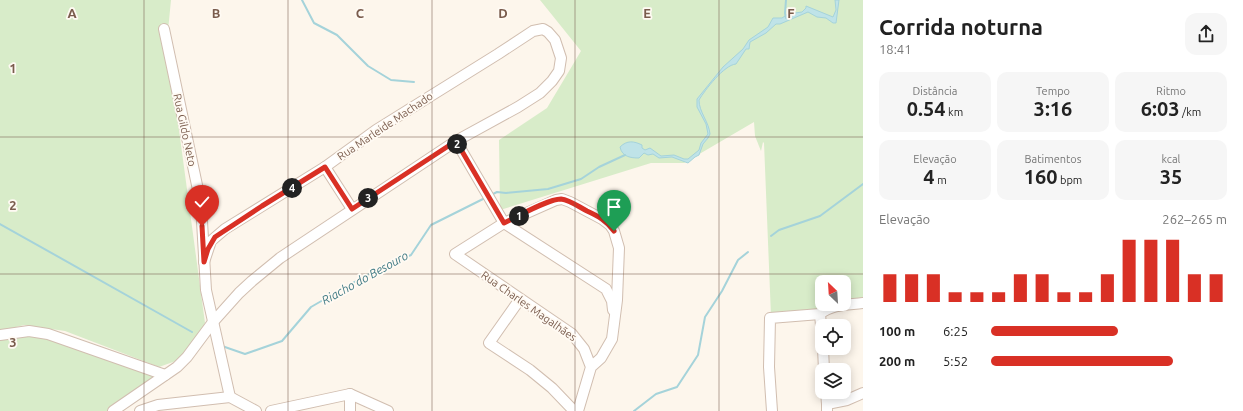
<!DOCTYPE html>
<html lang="pt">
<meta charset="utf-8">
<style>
:root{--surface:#fff;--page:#f6f6f6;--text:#222;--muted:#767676;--accent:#d93025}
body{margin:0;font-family:Ubuntu,sans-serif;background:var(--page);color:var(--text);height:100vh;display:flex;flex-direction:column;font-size:15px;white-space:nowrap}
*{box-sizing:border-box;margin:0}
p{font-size:13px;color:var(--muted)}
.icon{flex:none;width:22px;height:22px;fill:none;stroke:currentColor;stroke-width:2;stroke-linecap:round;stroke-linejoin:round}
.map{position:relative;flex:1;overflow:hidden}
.sheet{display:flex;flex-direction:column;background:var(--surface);width:380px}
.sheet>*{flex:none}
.needle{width:26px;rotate:335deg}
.fabs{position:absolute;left:815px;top:275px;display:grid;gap:8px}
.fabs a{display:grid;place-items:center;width:36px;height:36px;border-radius:8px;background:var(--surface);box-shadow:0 2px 10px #0003;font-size:20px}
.pin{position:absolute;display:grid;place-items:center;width:34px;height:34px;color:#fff;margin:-41px -17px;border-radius:50% 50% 50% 0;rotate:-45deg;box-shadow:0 0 4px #0007}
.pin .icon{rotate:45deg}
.km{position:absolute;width:20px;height:20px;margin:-10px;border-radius:50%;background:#222;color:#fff;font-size:11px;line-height:20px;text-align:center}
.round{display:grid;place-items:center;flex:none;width:42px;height:42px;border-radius:12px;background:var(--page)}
.head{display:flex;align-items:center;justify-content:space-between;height:68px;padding:0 16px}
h1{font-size:22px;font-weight:700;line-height:30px}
.figures{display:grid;grid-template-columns:repeat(3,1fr);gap:6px;height:68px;padding:4px 16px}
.figures div{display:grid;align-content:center;border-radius:10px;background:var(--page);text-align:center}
.figures b{font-size:20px;font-weight:700}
.figures small{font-size:11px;font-weight:400}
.figures p{font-size:11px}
.chart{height:112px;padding:8px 16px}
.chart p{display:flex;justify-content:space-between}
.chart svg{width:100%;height:72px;margin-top:4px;stroke:var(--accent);stroke-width:6}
ul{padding:0 16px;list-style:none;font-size:13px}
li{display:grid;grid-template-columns:64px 48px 1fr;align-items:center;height:30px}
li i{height:10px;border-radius:5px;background:var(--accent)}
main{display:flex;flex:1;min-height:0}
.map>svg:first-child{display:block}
.green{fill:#d8ecc9;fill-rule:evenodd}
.water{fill:#bfe3e8;stroke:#a5d3da}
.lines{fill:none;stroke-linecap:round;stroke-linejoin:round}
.stream{stroke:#a5d3da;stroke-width:2}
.minor-casing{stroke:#d1beb0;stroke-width:12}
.minor{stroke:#fff;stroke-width:10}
.route-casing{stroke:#fff;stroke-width:8}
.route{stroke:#d93025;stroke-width:5}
.grid{fill:none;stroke:#7a5c4d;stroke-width:1;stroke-opacity:0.55}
.labels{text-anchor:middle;stroke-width:3.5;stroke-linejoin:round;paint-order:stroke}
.street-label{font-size:11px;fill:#7a5c4d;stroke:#fffaf3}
.water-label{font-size:12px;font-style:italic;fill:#437c86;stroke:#fffaf3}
.grid-label{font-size:13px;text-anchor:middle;font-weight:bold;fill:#7a5c4d;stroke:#fffaf3;stroke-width:3.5;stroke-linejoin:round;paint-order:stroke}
</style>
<main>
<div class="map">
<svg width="863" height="411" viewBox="0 0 863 411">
<rect width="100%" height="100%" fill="#fdf6ec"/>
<g class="green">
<path d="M0,0H171L167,41L205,323L187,357L159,367L65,331L24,325L0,331Z"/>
<path d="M540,0H863V305L771,316L764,143L763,142L761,151L755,136L754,122L684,163H651L500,210L499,140L547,108L581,51ZM822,282H844V304H822Z"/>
<path d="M30,333L49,337L156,376L109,411H0V339Z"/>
</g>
<path class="water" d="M835,0H839L836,23H833L826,18L817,17L808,12L780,24H776L766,33L750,42L749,49H746L736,64C724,65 705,90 699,100C699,112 709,122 710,134L708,138L703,144L699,155L695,157L688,163L672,157L659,158L653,154L648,155L644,153L639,158C631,158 622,157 620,147C627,140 634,141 642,145V148L645,150L650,148L661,156L674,155L684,159H688L699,150L701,143L708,134L706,124L697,107V99L723,67L743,49L749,40L768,27L773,18H782L788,14L802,12L806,8V6L833,17L836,10Z"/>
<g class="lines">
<g class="stream">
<path d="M302,0L314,23L337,35L368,66L391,80L414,82"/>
<path d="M786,0L785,13L786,18"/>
<path d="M491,195L497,192L506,193L548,189L581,179L599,167L625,155"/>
<path d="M0,224L192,332"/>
<path d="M771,236L779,230L820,216L863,184"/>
<path d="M222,346L245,354L282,341L311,307L363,277L411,255L431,225L485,198"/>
<path d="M634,411L656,394L677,387L698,355L705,317L722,291L738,260L748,252"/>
</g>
<defs>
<g id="minor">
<path d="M164,29L201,204L206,290L230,397"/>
<path d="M456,141L504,223L606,289L612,301L613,310"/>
<path d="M325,167L352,209"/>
<path d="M520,299L489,343L530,370L552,388L574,411"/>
<path d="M0,335L29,331L48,334L165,375"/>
<path d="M822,337L820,314C832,304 848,305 863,303"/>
<path d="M823,348L824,370"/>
<path d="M826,392L827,404"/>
<path d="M113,411L177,367L187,357L213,322L239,293L252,281L280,258L456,141L518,107L540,93L552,81L559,71L561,58L555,40L548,32L543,29L533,31L498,54L376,130L325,167L225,229L211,241L204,262"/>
<path d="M140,411L158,405L230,397L256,411"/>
<path d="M271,411L350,394L388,411"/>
<path d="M350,411V394"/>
<path d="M578,411L591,367L601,358L612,339L617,300L619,248L614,231L610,225L602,219L570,202L562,199L556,200L504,223L455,254L572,334L584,349L591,367"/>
<path d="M772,411L769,367L770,318L820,314"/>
<path d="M827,411V404L847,400L863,393"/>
</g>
</defs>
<use href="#minor" class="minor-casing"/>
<use href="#minor" class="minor"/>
</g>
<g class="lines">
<defs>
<path id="route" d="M202,226L204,262L208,249L215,237L262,206L325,167L352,209L456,141L504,223C517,217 548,199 561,199C570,200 579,207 587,211C598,216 607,221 614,231"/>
</defs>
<use href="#route" class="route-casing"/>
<use href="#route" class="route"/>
</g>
<path class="grid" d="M144,0V411M288,0V411M432,0V411M575,0V411M719,0V411M0,137H863M0,274H863"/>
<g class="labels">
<g class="street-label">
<text transform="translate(385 126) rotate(-34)" y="4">Rua Marleide Machado</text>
<text transform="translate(185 130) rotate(78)" y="4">Rua Gildo Neto</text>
<text transform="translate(529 306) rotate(35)" y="4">Rua Charles Magalhães</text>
</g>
<g class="water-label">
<text transform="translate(365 278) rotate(-29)" y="4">Riacho do Besouro</text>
</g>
</g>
<g class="grid-label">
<text x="72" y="18">A</text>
<text x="216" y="18">B</text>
<text x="360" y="18">C</text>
<text x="503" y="18">D</text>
<text x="647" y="18">E</text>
<text x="791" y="18">F</text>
<text x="13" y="73">1</text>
<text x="13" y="210">2</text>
<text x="13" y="347">3</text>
</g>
</svg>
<div class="fabs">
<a><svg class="needle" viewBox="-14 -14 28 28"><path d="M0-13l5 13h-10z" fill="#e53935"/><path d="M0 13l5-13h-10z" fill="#767676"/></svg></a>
<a><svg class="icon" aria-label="locate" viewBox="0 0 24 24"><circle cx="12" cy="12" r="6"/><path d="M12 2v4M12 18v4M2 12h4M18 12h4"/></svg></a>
<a><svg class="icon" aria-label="layers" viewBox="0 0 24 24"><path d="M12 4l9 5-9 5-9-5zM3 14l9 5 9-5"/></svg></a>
</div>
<div class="pin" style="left:614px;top:231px;background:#1e9e55"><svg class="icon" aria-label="arrive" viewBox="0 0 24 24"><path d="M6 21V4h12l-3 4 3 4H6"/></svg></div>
<div class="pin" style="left:202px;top:226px;background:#d93025"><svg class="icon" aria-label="check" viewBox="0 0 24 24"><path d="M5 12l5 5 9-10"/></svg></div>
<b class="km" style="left:519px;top:216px">1</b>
<b class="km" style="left:457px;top:144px">2</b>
<b class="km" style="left:368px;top:198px">3</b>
<b class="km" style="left:292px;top:188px">4</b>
</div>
<section class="sheet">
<div class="head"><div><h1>Corrida noturna</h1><p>18:41</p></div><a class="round"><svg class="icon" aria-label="share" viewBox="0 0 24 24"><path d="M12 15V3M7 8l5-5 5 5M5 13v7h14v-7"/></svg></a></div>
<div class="figures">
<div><p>Distância</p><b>0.54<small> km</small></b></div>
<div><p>Tempo</p><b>3:16</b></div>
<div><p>Ritmo</p><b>6:03<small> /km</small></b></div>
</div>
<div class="figures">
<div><p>Elevação</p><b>4<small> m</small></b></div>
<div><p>Batimentos</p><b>160<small> bpm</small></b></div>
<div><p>kcal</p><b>35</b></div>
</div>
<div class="chart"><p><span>Elevação</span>262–265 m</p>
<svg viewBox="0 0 160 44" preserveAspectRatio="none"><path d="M5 44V27M15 44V27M25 44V27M35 44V38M45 44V38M55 44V38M65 44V27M75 44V27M85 44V38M95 44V38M105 44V27M115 44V6M125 44V6M135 44V6M145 44V27M155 44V27"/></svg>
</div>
<ul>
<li><b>100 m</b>6:25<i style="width:54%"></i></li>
<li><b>200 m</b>5:52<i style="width:77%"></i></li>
</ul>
</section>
</main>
